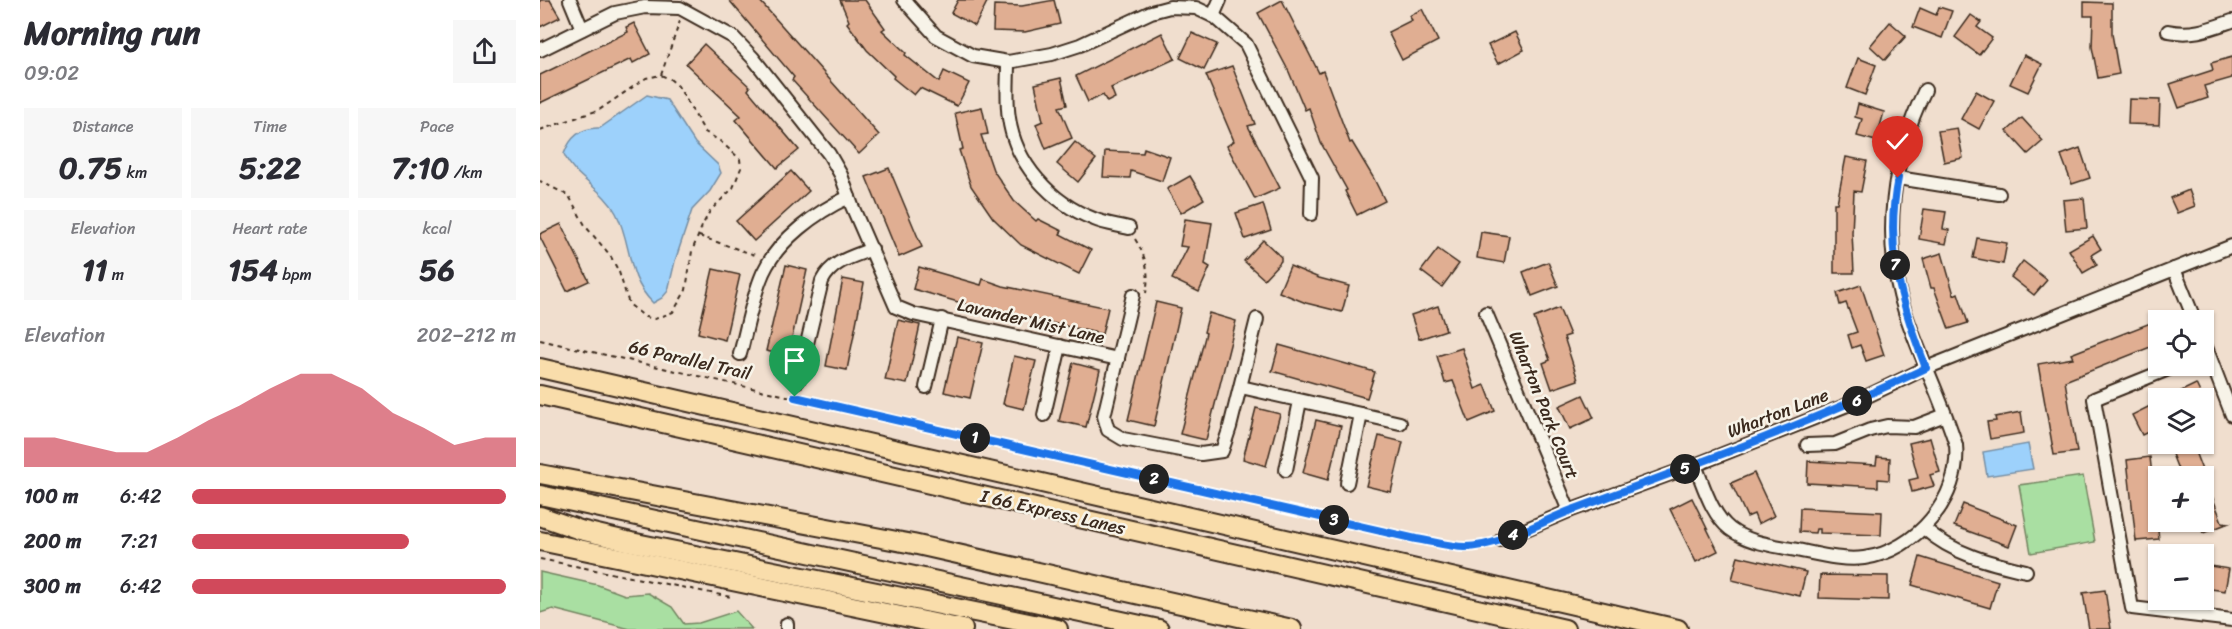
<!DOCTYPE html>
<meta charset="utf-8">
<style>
:root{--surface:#fff;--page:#f7f7f7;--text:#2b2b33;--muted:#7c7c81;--accent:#d1495b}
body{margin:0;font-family:Sriracha,sans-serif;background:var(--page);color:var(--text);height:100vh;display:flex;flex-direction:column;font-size:22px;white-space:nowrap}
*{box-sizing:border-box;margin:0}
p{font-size:20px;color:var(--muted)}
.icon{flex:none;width:33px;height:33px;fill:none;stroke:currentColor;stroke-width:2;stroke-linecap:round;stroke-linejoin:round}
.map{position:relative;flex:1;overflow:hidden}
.details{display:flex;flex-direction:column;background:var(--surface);width:540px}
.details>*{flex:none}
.controls{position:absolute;left:1608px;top:310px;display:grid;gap:12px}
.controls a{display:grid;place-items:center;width:66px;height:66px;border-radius:0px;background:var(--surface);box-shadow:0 2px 4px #0004;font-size:30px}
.pin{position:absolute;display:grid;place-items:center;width:51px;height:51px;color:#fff;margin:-62px -26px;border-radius:50% 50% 50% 0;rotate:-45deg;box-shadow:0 0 6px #0007}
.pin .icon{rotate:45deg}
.km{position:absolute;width:30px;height:30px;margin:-15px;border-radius:50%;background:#222;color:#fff;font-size:16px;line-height:30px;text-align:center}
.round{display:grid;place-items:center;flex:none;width:63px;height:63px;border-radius:0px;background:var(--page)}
.summary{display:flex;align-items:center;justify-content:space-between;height:102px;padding:0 24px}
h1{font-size:33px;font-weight:700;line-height:45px}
.figures{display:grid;grid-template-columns:repeat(3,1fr);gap:9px;height:102px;padding:6px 24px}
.figures div{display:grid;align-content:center;border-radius:0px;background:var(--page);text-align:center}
.figures b{font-size:30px;font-weight:700}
.figures small{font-size:16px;font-weight:400}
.figures p{font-size:16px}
.chart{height:168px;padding:12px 24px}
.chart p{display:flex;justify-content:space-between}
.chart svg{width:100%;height:108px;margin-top:6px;fill:var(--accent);opacity:.7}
ul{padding:0 24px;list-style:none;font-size:20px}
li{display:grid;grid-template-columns:96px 72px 1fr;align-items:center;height:45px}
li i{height:15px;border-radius:8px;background:var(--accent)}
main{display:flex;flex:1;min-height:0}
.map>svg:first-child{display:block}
.green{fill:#a9dfa2;stroke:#728460;stroke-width:1.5}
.water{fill:#9dd1fb;stroke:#768ea3;stroke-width:1.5}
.building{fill:#e0ae92;stroke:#3b2a1e;stroke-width:1.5}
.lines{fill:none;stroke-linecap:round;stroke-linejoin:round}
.minor-casing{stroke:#3b2a1e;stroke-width:16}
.highway-casing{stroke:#3b2a1e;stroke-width:22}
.path{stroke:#3b2a1e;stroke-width:2;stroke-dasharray:4.5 4.5;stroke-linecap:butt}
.minor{stroke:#f7f3e8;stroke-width:12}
.highway{stroke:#f9ddab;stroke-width:18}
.route-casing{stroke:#fff;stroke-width:12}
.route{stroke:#1a73e8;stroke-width:8}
.labels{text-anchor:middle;stroke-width:5;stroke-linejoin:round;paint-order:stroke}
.street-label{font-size:18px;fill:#3b2a1e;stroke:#f7f3e8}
</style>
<main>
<section class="details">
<div class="summary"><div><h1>Morning run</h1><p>09:02</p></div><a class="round"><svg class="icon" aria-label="share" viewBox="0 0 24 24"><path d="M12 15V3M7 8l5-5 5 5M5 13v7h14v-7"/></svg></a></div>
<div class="figures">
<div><p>Distance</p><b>0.75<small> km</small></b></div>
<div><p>Time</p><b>5:22</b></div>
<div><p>Pace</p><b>7:10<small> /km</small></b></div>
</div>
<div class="figures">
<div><p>Elevation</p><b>11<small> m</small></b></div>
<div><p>Heart rate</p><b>154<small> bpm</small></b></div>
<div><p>kcal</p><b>56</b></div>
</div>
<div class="chart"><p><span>Elevation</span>202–212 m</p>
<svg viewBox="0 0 160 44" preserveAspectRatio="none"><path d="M0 44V32L10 32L20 35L30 38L40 38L50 32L60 25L70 19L80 12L90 6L100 6L110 12L120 22L130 28L140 35L150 32L160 32V44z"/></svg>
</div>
<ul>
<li><b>100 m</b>6:42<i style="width:97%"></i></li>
<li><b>200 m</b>7:21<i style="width:67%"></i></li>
<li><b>300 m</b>6:42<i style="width:97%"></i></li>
</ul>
</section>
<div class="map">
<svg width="1692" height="629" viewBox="0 0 1692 629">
<rect width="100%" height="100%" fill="#f0dece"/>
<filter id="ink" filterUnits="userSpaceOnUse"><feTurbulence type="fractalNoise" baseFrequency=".0167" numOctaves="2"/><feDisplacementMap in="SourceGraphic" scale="12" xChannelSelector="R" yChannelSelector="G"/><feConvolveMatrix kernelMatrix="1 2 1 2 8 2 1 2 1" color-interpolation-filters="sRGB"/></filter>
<g filter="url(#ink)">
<g class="green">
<path d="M1543,476L1555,542L1491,553L1479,485Z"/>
<path d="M0,572L58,585L85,595L108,593L132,607L144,624L159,623L196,611L212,629H90L13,609L0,613Z"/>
</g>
<g class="water">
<path d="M107,95L127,100L155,143L178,165L181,173L170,191L152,210L135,261L128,291L122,298L113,303C86,277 92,243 76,213C63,188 35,179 24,154C30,137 42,127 60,128Z"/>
<path d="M1488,444L1493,469L1447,476L1443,452Z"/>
</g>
<g class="building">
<path d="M0,0H10L20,17L0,27Z"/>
<path d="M189,0H219L339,135L319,154L252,80L254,77Z"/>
<path d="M300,0H325L345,28L342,30L366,53L365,55L399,82L404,71L429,83L417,106L380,88L374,95L353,78L354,76L327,50L307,23L309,21Z"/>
<path d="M418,0H448L435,26L411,13Z"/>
<path d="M514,0L520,24L485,32L453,31L454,5L482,6Z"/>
<path d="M742,0L779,73L783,71L810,143L812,142L833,177L845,201L817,215L805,191L807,190L781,143L769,108L765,110L749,72L718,13Z"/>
<path d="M1544,2L1572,3V34L1579,74L1558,78L1552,47L1553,16H1544Z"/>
<path d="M1399,7L1412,11L1402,38L1373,27L1380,8L1396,15Z"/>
<path d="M882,9L898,41L862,60L848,32L872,20L869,16Z"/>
<path d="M1431,15L1441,22L1437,27L1452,38L1439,55L1415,37Z"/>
<path d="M1350,22L1366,36L1345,60L1330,46Z"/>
<path d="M94,23L110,54L93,63L91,59L0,103V75L88,32L86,27Z"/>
<path d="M975,32L984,50L958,64L948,45Z"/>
<path d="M622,33L635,59L571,88L575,98L567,102L563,95L548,102L536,76Z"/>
<path d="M652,33L677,44L664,70L640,58Z"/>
<path d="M164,44L210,87L208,90L259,150L237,168L196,120L201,116L146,64Z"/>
<path d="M1484,55L1502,64L1488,92L1470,84Z"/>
<path d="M1692,57V78L1664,86L1668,98L1639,108L1630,84L1673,70L1671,63Z"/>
<path d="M1318,58L1336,65L1325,95L1307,88Z"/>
<path d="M692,66L715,124L708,126L740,188L715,199L687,146L694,141L666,75Z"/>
<path d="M521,78L527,105L519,107L532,138L506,149L496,124L503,121L495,84Z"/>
<path d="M1436,91L1454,101L1439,129L1421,119Z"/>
<path d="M1589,99L1620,100L1619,125L1588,124Z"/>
<path d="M1318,104L1344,112L1336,141L1317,136L1322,119L1315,117Z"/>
<path d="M442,107L448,134L441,135L453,170L474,201L496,221L498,219L522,231L520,234L551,250L539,274L481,245L453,218L431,186L419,150L423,149L415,113Z"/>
<path d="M1482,118L1503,141L1488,154L1467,131Z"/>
<path d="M1417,128L1423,158L1404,162L1398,131Z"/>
<path d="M535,142L556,159L538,182L517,164Z"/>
<path d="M604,148L630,157L622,181L591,171L590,178L563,177L565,151L603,153Z"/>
<path d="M1540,148L1550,178L1532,184L1521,155Z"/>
<path d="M1306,157L1327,161L1321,192L1314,191L1312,233L1314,273H1294V203H1297Z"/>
<path d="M349,168L382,247L359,257L326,177Z"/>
<path d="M251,171L269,191L214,241L196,221Z"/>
<path d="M650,176L664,199L641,213L627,189Z"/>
<path d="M1649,190L1655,206L1637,213L1630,198Z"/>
<path d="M1544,198L1547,228L1526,230L1523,200Z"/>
<path d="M723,204L731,230L705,239L696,213Z"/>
<path d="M1384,209L1406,212L1403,229L1409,230L1406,244L1379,239Z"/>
<path d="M645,219L672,223L665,264L670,267L659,292L632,279L648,247L640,246Z"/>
<path d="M21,224L49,281L27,291L0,237V234Z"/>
<path d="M941,232L969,236L964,263L937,258Z"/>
<path d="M1553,236L1561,249L1551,255L1557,265L1543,273L1529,250Z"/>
<path d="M1437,238L1467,243L1463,264L1433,258Z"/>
<path d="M723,240L741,257V261L724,279L704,261Z"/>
<path d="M898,249L919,264L902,287L881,271Z"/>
<path d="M1402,253L1414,295L1418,293L1428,323L1409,329L1394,288H1391L1383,259Z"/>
<path d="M1483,261L1507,280L1494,295L1471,277Z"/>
<path d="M1008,262L1018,286L992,296L983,272Z"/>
<path d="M246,265L267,270L248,356L226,351Z"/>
<path d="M750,266L779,278L809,286L802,312L766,303L739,292Z"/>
<path d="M379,267L441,285L443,279L463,286L568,308L562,334L456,311V313L373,289Z"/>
<path d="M173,269L200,275L185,340L158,333Z"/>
<path d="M303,279L324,283L307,370L286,366Z"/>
<path d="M1321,285L1344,355L1326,361L1320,345L1312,348L1308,335L1317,332L1306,303L1300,305L1297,293Z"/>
<path d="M616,302L641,308L614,426L588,420Z"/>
<path d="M898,306L906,330L879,339L871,315Z"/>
<path d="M1019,308L1030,335L1024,337L1038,380L1012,389L1003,363L1010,360L994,318Z"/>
<path d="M669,313L696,321L666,440L640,434L666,333L664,332Z"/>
<path d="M358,320L380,325L367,384L345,380Z"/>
<path d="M1618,320V344L1525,381L1537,452L1514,455L1498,364L1533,358L1531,354Z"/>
<path d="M417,337L443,343L430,398L404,392Z"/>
<path d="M739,345L835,372L827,398L732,371Z"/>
<path d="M922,348L935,389L945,385L955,411L929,422L913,381L905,383L897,356Z"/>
<path d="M474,356L496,361L484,409L463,404Z"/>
<path d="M533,363L560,370L546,427L519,421Z"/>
<path d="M1656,384L1663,399H1625Z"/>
<path d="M1043,395L1054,418L1030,429L1019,406Z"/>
<path d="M1618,402V427L1602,435L1592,415Z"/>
<path d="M716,408L740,414L726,466L703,459Z"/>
<path d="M1481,412L1484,433L1450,439L1447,422L1456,421L1455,417Z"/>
<path d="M776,420L801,426L788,480L763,473Z"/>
<path d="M839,436L863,442L851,492L826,486Z"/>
<path d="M1390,438L1400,472L1390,475L1394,486L1372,492L1369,480L1378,478L1369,443Z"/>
<path d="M1628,444H1652L1682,522L1689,523L1663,533L1658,522H1664V477H1641Z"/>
<path d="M1337,457L1350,458L1349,480L1338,479V487L1267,483L1268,461L1336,465Z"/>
<path d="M1610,457L1619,539L1596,541L1587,460Z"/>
<path d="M1214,473L1234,516L1218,524L1214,514L1207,517L1191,483Z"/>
<path d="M1152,498L1178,551L1156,562L1130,509Z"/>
<path d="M1423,504L1477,525L1469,546L1414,526Z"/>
<path d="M1260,508L1342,512L1341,535L1280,533V529H1276L1275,533L1259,532Z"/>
<path d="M1198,556L1266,572L1260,596L1192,580Z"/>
<path d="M1380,557L1458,581L1450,608L1372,585Z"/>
<path d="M1664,565L1689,569L1685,591L1664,588Z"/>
<path d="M1280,575L1348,576V600L1279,598Z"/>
<path d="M1565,590L1571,629H1549L1543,593Z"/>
</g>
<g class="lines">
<defs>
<g id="minor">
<path d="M30,0L42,29"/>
<path d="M364,0L396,36L433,56L468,62L512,54L540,45L611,12L630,7L656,8L675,17L706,44L772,178L771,214"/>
<path d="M673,16L680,0"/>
<path d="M1628,31C1652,36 1669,29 1692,21"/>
<path d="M0,50L75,13L105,7L140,8L193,37L213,58L289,154L301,175L312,206L356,307L373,314L578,359"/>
<path d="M468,62C468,80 466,100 469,118C475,163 511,203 554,219C565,224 578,225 589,228"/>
<path d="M1358,178L1459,194"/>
<path d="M1634,269L1655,321"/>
<path d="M593,295L564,416L568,430L583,439L661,454L682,451L690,427L717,319"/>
<path d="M946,313L1029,511"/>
<path d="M1664,342L1692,415"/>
<path d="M200,354C207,328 212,298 223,273C238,240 276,212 309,197"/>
<path d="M1636,366L1554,399L1592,608L1692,620"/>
<path d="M258,381L282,281C292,261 312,257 332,249"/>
<path d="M386,387L402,319"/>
<path d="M701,387L860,423"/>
<path d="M504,415L520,346"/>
<path d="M1267,445L1295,444L1330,430L1347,426L1374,427L1405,415"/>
<path d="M1155,465C1164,486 1171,514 1190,529C1207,542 1231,545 1251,549C1274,553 1300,561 1324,558C1376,551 1421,498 1416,445C1402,400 1380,357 1365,312C1341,240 1352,157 1385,90"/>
<path d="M746,470L760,401"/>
<path d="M807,483L821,414"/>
<path d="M1385,529C1413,554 1450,563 1486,571"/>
<path d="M961,540L1029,511L1155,465L1315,402L1386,368L1692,246"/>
<path d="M247,624V629"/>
</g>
<g id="highway">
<path d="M0,368L1138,629"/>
<path d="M0,395L1025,629"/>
<path d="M0,474L373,544L752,629"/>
<path d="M0,495L619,629"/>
<path d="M0,516L40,530L91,542L518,629"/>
<path d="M0,541L423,629"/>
</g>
</defs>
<use href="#minor" class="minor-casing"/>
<use href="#highway" class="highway-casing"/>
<g class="path">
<path d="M121,75L140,21"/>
<path d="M0,130L59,110L106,78L121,75L130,79L138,86L165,132L180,141L200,159L201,168L193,188L170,211L163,224L152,251L146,290L139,302L133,312L115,319L105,317L89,304L79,272L70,255L46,227L29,196L0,181"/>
<path d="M159,236L218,256"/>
<path d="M595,239C606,257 610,272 606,293"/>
<path d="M0,340L876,539L926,547L950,542"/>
<path d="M0,559L191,597"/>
</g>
<use href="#minor" class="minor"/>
<use href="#highway" class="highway"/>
</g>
</g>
<g class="lines" filter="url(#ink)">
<defs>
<path id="route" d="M255,397L876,539C891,541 909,547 925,547C959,547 1000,522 1032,510C1151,466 1271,423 1386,368C1361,302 1344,249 1358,178"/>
</defs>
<use href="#route" class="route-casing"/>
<use href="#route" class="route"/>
</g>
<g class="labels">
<g class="street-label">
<text transform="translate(491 321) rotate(13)" y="6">Lavander Mist Lane</text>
<text transform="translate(150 360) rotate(13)" y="6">66 Parallel Trail</text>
<text transform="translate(1004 405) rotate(68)" y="6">Wharton Park Court</text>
<text transform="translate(1238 413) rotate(-21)" y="6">Wharton Lane</text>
<text transform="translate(513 512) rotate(13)" y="6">I 66 Express Lanes</text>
</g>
</g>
</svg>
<div class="controls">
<a><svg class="icon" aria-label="locate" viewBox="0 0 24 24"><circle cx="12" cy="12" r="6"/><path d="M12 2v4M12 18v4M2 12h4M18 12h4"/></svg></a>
<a><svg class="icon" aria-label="layers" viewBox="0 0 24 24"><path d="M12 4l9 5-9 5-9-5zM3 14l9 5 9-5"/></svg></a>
<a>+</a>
<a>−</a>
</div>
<div class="pin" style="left:255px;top:397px;background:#1e9e55"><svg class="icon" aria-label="arrive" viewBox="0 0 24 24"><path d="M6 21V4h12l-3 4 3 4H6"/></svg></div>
<div class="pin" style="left:1358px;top:178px;background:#d93025"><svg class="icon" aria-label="check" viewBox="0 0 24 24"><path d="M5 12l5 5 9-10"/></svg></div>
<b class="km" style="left:435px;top:438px">1</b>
<b class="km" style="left:614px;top:479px">2</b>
<b class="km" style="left:794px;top:520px">3</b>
<b class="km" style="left:973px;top:535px">4</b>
<b class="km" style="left:1145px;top:469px">5</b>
<b class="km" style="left:1317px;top:401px">6</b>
<b class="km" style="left:1355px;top:265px">7</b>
</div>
</main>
